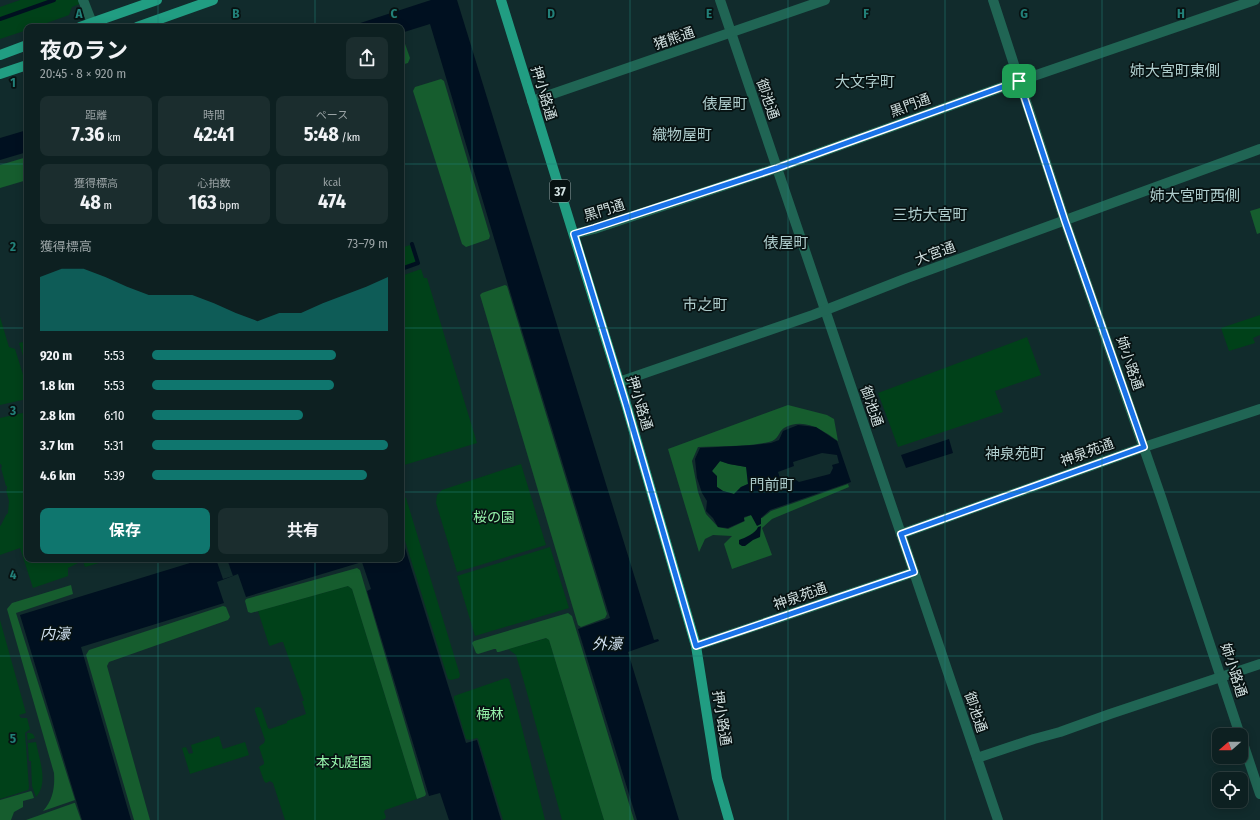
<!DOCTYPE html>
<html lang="ja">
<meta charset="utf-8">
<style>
:root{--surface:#0d2021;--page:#1b2d2e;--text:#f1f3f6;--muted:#9aa3a5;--line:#2d3e3f;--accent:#0f766e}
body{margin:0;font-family:"Fira Sans Condensed","Noto Sans JP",sans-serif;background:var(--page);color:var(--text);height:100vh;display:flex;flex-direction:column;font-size:15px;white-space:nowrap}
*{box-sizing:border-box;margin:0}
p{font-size:13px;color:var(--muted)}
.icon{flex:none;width:22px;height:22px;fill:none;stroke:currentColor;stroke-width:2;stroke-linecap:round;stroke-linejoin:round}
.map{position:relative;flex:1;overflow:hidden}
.side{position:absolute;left:24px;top:24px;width:380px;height:538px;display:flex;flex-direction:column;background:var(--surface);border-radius:8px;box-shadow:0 2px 10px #0003,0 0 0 1px var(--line)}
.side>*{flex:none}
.needle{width:26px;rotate:250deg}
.controls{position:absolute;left:1212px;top:728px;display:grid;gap:8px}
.controls a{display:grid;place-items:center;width:36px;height:36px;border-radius:8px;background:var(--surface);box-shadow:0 2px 10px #0003,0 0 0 1px var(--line);font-size:20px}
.pin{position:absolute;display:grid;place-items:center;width:34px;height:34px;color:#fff;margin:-17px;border-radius:8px;box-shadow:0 2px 6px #0006}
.round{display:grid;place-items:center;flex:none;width:42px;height:42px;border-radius:8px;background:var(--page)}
.summary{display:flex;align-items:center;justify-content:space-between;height:68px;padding:0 16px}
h1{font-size:22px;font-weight:700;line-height:30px}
.stats{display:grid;grid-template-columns:repeat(3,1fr);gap:6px;height:68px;padding:4px 16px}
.stats div{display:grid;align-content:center;border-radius:8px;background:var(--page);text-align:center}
.stats b{font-size:20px;font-weight:700}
.stats small{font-size:11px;font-weight:400}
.stats p{font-size:11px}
.chart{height:112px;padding:8px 16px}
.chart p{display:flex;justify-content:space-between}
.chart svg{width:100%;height:72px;margin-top:4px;fill:var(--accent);opacity:.7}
.action{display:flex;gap:8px;margin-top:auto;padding:8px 16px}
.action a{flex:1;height:46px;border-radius:8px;background:var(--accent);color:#fff;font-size:16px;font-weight:700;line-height:46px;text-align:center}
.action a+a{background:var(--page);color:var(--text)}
ul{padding:0 16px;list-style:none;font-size:13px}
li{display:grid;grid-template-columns:64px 48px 1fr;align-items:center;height:30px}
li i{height:10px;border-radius:5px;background:var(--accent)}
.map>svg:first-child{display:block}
.green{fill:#004119}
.forest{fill:#165d2e}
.water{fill:#001020;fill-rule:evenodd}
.pier{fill:#112b2c}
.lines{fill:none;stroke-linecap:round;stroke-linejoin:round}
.stream{stroke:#001020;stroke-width:4}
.minor{stroke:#206554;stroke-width:10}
.major{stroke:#219d82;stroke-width:10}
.route-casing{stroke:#fff;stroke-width:8}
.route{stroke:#1a73e8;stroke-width:5}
.grid{fill:none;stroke:#228079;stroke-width:1;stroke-opacity:0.55}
.labels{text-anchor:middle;stroke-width:3.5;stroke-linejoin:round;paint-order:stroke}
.shield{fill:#071212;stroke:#94a2a2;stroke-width:1}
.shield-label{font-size:13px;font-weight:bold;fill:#d0dfdf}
.street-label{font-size:14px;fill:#d0dfdf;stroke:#071212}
.park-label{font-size:14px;fill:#95f2aa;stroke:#071212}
.neighbourhood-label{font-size:15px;fill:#aecccc;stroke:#071212}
.water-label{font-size:15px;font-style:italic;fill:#d1e1f0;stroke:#071212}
.grid-label{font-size:13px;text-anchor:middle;font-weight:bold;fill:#228079;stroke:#071212;stroke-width:3.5;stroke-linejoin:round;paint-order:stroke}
</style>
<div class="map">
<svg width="1260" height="820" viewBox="0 0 1260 820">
<rect width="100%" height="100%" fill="#112b2c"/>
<g class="green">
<path d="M20,0H90L72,7L69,15L36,27H27V30L0,39V7Z"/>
<path d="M410,245L416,263L401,269V248Z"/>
<path d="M421,269L424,278H427L477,443L401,466V276Z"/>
<path d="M1260,315V335L1253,338L1255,343L1229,351L1221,328Z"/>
<path d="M0,317L9,347L15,349L27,387V399L0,405Z"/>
<path d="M1027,337L1041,375L995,391L1003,412L898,447L878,393Z"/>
<path d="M27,341V369L19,343Z"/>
<path d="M27,412V559H77L78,563L68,568V576L33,588L20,548L0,555V526L1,525L6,515L8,513L9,501L6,490L7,489V486H6L1,468L2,467L1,464H0V418Z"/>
<path d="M521,464L546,545L457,572L436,503L437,495L442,490Z"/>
<path d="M403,496L406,498L460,675L459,678L451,680L448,679L401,528V497Z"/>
<path d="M550,547L569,608L475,636L457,576Z"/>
<path d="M82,559H113L85,567Z"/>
<path d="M348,586L352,589L417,799L385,810L384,812L386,817L385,819L381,820H285L273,783L270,781L266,783L264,781L259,767L264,764V762L259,747L261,745L264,743L265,740L255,711V708L258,707L261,708L268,728L270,729L287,723V721L306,714L302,701H304L283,642H281L270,646L269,645L258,611Z"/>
<path d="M0,620L26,713L19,715L21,718H27L30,729L25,733L29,788L28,790L0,799Z"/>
<path d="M547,638L549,640L604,820H562L524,682L516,655L508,649Z"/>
<path d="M506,678L509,679L518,712L545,820H503L478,739L477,738L470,740L466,739L454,699V696Z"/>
<path d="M27,733H30L33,734L35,738L28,740V743L36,742C39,759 49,783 36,797L32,786L31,761H29Z"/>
<path d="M219,736L223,749L245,742L249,755L190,774L182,748L186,747L189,754L193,753L191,745Z"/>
</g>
<g class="forest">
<path d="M401,39L404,41L410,58L408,63L401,65Z"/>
<path d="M441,79L444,81L490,236L489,239L466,247L462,244L413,91L415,87Z"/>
<path d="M27,157V180L0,188V165Z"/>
<path d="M1260,208V233L1257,234L1250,211Z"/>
<path d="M505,285L507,286L607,614L605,618L581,627L578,625L480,295L482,293Z"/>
<path d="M788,405L827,415L834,419L838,441C822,430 804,417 784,428C778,432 779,440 769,442C746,447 721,446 698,447L692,461L698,492L706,514L718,527L728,529L745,521L744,518L751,515L754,518H762L771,511L848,484L849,487L772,519L762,528L772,555L732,569L724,544L732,536L713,535L705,539L699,552L668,449Z"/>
<path d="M720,461L729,464L747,467L748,484L741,487L734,494L723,491L717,487L712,471Z"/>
<path d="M357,568L360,570L426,794L425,796L417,799L352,589L348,586L251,613L248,612L245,601L246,599Z"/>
<path d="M71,585L73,594L16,613L75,800L43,811C53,800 55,787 54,773L7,609L12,603Z"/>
<path d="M223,606L226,607L230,617L228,620L109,662L107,666L150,820H134L86,655L89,650Z"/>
<path d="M568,613L572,616L634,820H604L549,640L546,638L499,652H497L496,649H494L478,654L476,653L472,643L474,641Z"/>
<path d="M31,791L32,792L34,798L23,801V807L14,812L11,820H0V800Z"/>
<path d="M74,803H75L81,820H26Z"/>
</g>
<g class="water">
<path d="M431,0H457L654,640L658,639L659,641L628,652L679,820H637L578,629L610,618L508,285L430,24L401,33V27H348Z"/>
<path d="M27,130V152L0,160V138Z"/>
<path d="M798,425L816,427L837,441L851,482L770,510L761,518V524L757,526L751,515L744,517V521L728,528L718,527L713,518L706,511L707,501L702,493L697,478L695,459L700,448L754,445L771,443L779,440L783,431ZM822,453L837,455L839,463L832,465L833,468L830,474L799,482L796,480L782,484L778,472L794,466L793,462ZM720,461L729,464L746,467L748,484L741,487L734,494L723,491L717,487V476L712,471Z"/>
<path d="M949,439L953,453L906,468L901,455Z"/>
<path d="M761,526L760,537L753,540L745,546H742L739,544V540C745,538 756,533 758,527Z"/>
<path d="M401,535L466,743L477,740L501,820H449L440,793L429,796L367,591L371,589L362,562L246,597L238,574L217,582L224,603L81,647L131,820H82L20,615L203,559H401Z"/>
</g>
<path class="pier" d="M216,559H227L233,576L223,579Z"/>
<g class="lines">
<g class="stream">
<path d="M0,19L54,0"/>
<path d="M401,269L418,263L412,244"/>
</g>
<g class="minor">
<path d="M83,0L92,23"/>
<path d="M720,0L998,820"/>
<path d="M993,0L1065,221L1161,497L1240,735"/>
<path d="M532,101L825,0"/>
<path d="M574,234L594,229L777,168L1019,81L1255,0"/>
<path d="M619,382L813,315L907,278L1260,149"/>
<path d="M901,534L1144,447L1260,409"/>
<path d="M696,646L914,572"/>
<path d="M1241,737L1260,794"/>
<path d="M977,758L1034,739L1060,732L1110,714L1260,664"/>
</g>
<g class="major">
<path d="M501,0L626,404L696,646L717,778L729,820"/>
<path d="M80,27L157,0"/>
<path d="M137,27L213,0"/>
<path d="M0,55L27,45"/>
<path d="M0,74L27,65"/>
</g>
</g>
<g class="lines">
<defs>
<path id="route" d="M1019,81L1065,221L1144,447L901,534L914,572L696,646L626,404L574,234L594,228L777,168Z"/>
</defs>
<use href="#route" class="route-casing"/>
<use href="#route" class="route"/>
</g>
<path class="grid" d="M158,0V27M315,0V27M472,0V820M630,0V820M788,0V820M945,0V820M1102,0V820M0,164H27M401,164H1260M0,328H27M401,328H1260M0,492H27M401,492H1260M158,559V820M315,559V820M0,656H1260"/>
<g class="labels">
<rect class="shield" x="550" y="180" width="20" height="22" rx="3"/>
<g class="shield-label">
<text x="560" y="196">37</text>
</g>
<g class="street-label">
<text transform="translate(674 38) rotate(-19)" y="5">猪熊通</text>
<text transform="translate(544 93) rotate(73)" y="5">押小路通</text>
<text transform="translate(768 99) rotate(71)" y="5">御池通</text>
<text transform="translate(910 105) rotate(-20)" y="5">黒門通</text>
<text transform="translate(604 210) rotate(-17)" y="5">黒門通</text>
<text transform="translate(935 253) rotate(-20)" y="5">大宮通</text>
<text transform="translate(1130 363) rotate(71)" y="5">姉小路通</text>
<text transform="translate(640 403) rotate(73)" y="5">押小路通</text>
<text transform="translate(872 406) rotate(71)" y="5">御池通</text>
<text transform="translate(1087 452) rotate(-20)" y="5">神泉苑通</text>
<text transform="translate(800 596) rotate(-19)" y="5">神泉苑通</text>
<text transform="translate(1234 670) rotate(72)" y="5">姉小路通</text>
<text transform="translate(976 712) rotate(71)" y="5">御池通</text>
<text transform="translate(722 718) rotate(81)" y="5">押小路通</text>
</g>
<g class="park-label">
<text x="494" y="522">桜の園</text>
<text x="490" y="719">梅林</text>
<text x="344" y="767">本丸庭園</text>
</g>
<g class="neighbourhood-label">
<text x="1175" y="76">姉大宮町東側</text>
<text x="865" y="87">大文字町</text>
<text x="725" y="109">俵屋町</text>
<text x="682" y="140">織物屋町</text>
<text x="1195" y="201">姉大宮町西側</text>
<text x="930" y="220">三坊大宮町</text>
<text x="786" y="248">俵屋町</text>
<text x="705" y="310">市之町</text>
<text x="1015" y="459">神泉苑町</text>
<text x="772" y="490">門前町</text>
</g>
<g class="water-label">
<text x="55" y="639">内濠</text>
<text x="607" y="649">外濠</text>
</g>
</g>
<g class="grid-label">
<text x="79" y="18">A</text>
<text x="236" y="18">B</text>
<text x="394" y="18">C</text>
<text x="551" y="18">D</text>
<text x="709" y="18">E</text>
<text x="866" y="18">F</text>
<text x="1024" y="18">G</text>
<text x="1181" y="18">H</text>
<text x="13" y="87">1</text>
<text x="13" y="251">2</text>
<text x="13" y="415">3</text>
<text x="13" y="579">4</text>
<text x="13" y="743">5</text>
</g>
</svg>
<div class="controls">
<a><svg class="needle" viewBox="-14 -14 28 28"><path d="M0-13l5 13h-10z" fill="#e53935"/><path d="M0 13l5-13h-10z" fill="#9aa3a5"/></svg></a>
<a><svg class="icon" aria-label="locate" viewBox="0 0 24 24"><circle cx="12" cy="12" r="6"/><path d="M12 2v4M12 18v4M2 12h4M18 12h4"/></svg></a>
</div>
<div class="pin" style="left:1019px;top:81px;background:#1e9e55"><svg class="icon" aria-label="arrive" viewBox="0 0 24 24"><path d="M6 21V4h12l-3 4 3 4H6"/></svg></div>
<section class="side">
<div class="summary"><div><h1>夜のラン</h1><p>20:45 · 8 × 920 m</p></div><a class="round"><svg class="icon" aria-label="share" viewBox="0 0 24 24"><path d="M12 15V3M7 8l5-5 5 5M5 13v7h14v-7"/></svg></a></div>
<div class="stats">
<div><p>距離</p><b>7.36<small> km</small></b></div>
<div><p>時間</p><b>42:41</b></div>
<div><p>ペース</p><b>5:48<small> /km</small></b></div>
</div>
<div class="stats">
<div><p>獲得標高</p><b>48<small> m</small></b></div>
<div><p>心拍数</p><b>163<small> bpm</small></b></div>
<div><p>kcal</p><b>474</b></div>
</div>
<div class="chart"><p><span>獲得標高</span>73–79 m</p>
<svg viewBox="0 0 160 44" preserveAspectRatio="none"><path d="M0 44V11L10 6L20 6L30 11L40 17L50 22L60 22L70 22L80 27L90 33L100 38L110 33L120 33L130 27L140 22L150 17L160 11V44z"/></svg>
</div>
<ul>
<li><b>920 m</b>5:53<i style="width:78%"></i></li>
<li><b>1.8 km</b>5:53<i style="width:77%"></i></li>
<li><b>2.8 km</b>6:10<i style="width:64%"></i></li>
<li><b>3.7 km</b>5:31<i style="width:100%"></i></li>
<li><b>4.6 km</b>5:39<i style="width:91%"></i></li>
</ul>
<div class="action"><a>保存</a><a>共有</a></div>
</section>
</div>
